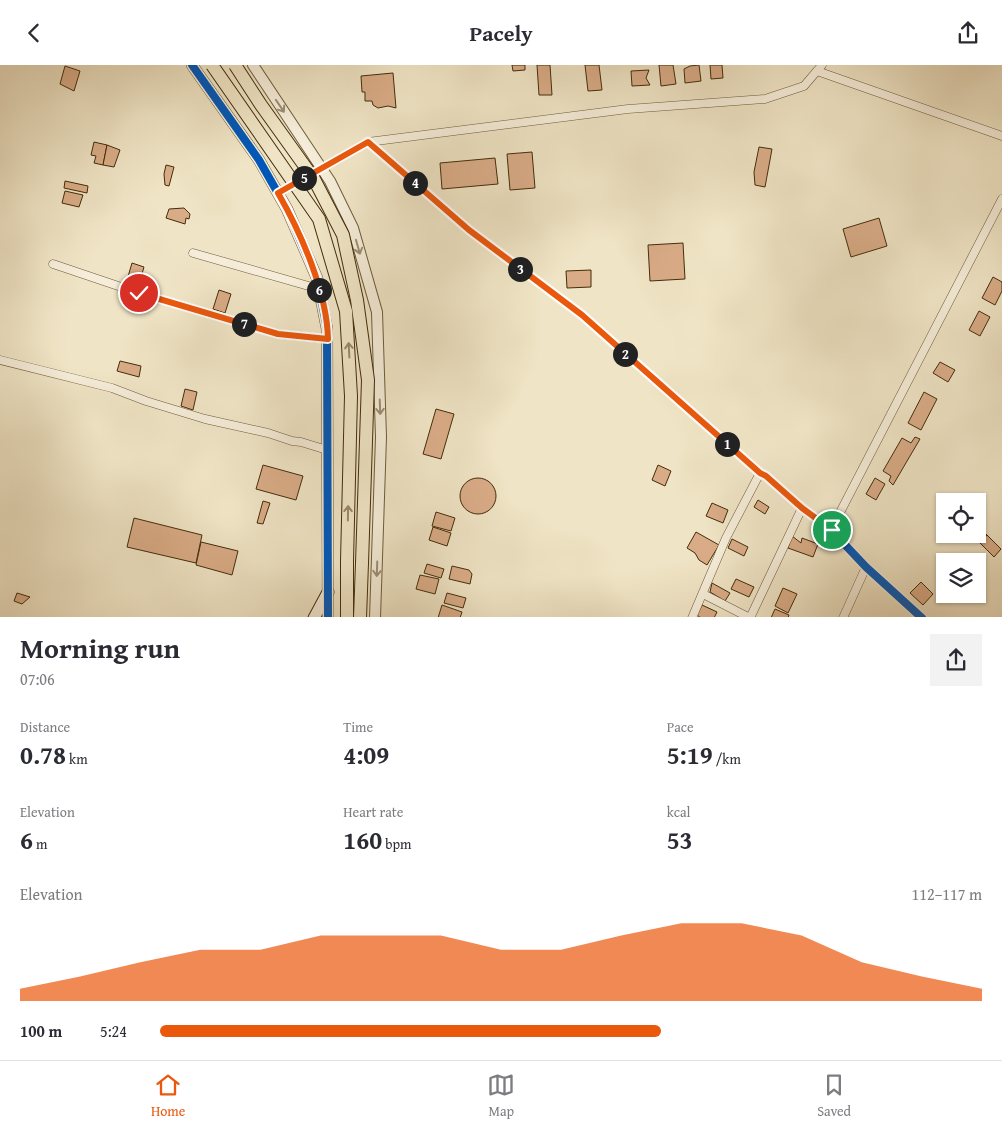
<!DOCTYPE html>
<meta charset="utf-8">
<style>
:root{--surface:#fff;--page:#f2f2f3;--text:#2b2b33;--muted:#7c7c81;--line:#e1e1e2;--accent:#ea580c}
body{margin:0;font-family:"Gentium Book Plus",serif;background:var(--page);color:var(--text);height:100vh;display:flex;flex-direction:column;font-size:19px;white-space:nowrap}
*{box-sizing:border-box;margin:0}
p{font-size:16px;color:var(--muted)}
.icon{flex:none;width:28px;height:28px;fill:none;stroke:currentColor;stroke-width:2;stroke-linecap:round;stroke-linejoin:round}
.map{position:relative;height:552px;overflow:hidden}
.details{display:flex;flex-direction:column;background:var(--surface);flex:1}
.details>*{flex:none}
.fabs{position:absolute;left:936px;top:428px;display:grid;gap:10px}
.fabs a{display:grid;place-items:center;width:50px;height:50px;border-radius:0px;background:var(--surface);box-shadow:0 1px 4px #0004;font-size:25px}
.pin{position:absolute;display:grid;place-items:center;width:42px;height:42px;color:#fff;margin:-21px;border:2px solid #fff;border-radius:50%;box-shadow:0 1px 5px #0007}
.km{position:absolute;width:25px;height:25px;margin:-12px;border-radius:50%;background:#222;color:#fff;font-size:14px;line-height:25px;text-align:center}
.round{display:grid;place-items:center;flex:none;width:52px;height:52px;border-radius:0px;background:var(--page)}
.head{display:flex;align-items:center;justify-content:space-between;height:85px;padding:0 20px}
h1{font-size:28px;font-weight:800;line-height:38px}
.stats{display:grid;grid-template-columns:repeat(3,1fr);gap:8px;height:85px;padding:5px 20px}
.stats div{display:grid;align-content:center}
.stats b{font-size:25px;font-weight:800}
.stats small{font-size:14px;font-weight:400}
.stats p{font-size:14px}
.chart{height:140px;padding:10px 20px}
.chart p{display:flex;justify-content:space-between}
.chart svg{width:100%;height:90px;margin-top:5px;fill:var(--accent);opacity:.7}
ul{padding:0 20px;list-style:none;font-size:16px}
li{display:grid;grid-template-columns:80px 60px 1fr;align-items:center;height:38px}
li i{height:12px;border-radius:6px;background:var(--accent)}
header{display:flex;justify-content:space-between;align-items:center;height:65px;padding:0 20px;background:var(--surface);font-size:22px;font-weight:800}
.tab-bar{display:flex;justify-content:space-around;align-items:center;height:70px;border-top:1px solid var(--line);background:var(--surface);font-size:14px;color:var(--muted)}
.tab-bar a{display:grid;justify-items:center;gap:2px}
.tab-bar .on{color:var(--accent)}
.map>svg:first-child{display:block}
.building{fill:#d9ac87;stroke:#432d0a}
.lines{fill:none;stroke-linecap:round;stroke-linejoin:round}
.minor-casing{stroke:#6e5b39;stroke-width:9}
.tertiary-casing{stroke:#6e5b39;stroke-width:12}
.secondary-casing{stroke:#432d0a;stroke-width:13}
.trunk-casing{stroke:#432d0a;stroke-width:14}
.minor{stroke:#f5edd9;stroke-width:8}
.tertiary{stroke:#f5edd9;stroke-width:10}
.secondary{stroke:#f5edd9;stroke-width:11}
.trunk{stroke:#efe4c5;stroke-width:12}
.trunk-bridge-casing{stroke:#432d0a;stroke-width:14;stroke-linecap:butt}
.trunk-bridge{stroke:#efe4c5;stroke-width:12}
.cycleway-casing{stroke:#f5edd9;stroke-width:11}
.cycleway{stroke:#0057b8;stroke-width:8}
.oneway{stroke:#9c8d72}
.oneway2{stroke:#998868}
.route-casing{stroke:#fff;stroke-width:10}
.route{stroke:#ea580c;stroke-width:6}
</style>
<header><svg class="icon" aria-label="back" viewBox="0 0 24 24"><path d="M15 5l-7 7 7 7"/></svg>Pacely<svg class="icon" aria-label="share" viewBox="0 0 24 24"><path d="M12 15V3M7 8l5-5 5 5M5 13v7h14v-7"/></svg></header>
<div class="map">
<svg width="1002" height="553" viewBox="0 0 1002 553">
<rect width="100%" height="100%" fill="#efe4c5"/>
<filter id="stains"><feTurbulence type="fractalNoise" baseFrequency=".004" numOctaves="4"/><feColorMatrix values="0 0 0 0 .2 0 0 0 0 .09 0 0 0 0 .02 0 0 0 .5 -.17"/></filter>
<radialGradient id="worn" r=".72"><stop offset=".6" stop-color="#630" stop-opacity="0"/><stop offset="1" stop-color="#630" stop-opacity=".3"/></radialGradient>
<g class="building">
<path d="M512,0H525V5L513,6Z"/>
<path d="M537,0H550L552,30H539Z"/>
<path d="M585,0H599L602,25L588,26Z"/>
<path d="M659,0H673L676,19L661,21Z"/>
<path d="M699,0L701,16L685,18L684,4L690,1Z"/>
<path d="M710,0H722L723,13L711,14Z"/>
<path d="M65,1L80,6L74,26L60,19Z"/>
<path d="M649,5L646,13L650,20L632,21L631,6Z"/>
<path d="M393,8L396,43L388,41L378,43L373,40L372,36H365V27H362L361,11Z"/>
<path d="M94,77L107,80L103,100L94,98L96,91L91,90Z"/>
<path d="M107,80L120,85L114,102L103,100Z"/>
<path d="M759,82L772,84L765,122L755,120L754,107Z"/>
<path d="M532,87L535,123L510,125L507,89Z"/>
<path d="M495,93L498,119L442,124L440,98Z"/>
<path d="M166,100L174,102L169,121L165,120L164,109Z"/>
<path d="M65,116L88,121L87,128L64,123Z"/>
<path d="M65,126L83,130L79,142L62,138Z"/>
<path d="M184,143L190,149L189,154L186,153L185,159L166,153L169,144Z"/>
<path d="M879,153L887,181L851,192L843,164Z"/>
<path d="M683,178L685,214L650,216L648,180Z"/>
<path d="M132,198L144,202L139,219L127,215Z"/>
<path d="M591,205V222L567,223L566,206Z"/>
<path d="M993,212L1002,217V226L995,240L982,233Z"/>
<path d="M219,225L231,229L225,248L213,244Z"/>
<path d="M979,246L990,252L980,271L969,265Z"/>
<path d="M120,296L141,301L139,312L117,306Z"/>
<path d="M940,297L955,305L948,317L933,308Z"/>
<path d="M185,324L197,327L193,345L181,341Z"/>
<path d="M924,327L937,334L921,365L908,358Z"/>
<path d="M436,344L454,349L441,394L423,389Z"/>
<path d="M915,372L920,374L893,420L889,416L891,411L883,406L902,373L911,378Z"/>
<path d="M263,400L303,411L296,435L256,424Z"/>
<path d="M658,400L671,406L665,421L652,415Z"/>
<circle cx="478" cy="431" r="18"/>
<path d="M875,413L885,419L876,435L866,429Z"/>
<path d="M758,435L769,442L765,449L754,442Z"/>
<path d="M263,436L270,438L263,459L257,458Z"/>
<path d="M712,438L728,445L723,458L706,451Z"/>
<path d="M436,447L455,453L451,466L432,461Z"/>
<path d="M134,453L202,470L196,498L127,482Z"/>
<path d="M978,461L987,470L979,478L970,469H978Z"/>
<path d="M433,462L451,468L447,481L429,475Z"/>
<path d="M696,467L719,480L707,500L699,495L695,488L687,483Z"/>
<path d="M987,470L1001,484L994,492L980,478Z"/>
<path d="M792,471L801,478L802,473L818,479L813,492L788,483Z"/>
<path d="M732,474L748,482L744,491L728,483Z"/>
<path d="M201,477L238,486L232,510L196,500Z"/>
<path d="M427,499L444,504L441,513L424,508Z"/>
<path d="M452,501L469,505L472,509L470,519L449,514Z"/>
<path d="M420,510L439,514L435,529L416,524Z"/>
<path d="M736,514L754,522L749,532L731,524Z"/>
<path d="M921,517L933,529L923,540L910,528Z"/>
<path d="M945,517V529H957L948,537L936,525Z"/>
<path d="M712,518L730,528L725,536L710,527Z"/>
<path d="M783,523L797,529L788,548L775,541Z"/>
<path d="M17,528L30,532L22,539L14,536Z"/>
<path d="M447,528L466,533L463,543L444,538Z"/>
<path d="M442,540L462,547L460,553H438Z"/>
<path d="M702,540L717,547L714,553H701L697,550Z"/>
<path d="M775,544L789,550L788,553H771Z"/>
</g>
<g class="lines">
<defs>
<g id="minor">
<path d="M817,6L1002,71"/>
<path d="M368,77L469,165L582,250L760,408L766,411L802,443L831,465L866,502L922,553"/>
<path d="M278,128L368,77L628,44L765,34L804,21L822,0"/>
<path d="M193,188L312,222L318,221L319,223"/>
<path d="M53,199L139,228L278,269L327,274"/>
<path d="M0,295L112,323L146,336L205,354L268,368L292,376L301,377L327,385"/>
<path d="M831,465L1002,134"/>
<path d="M703,529L750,553"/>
<path d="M692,553L726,473L760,408"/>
<path d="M750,553L802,443"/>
<path d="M843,553L866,502"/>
</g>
<g id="tertiary">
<path d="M192,0L259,95L287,144L317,213L327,264L328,553"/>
<path d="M253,0L330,116L353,163L377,247L381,372L375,553"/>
</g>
<path id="secondary" d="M314,553L328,527"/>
<g id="trunk">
<path d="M347,553V496"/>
<path d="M360,553L362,498"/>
</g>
</defs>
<use href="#minor" class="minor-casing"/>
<use href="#tertiary" class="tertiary-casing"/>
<use href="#secondary" class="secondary-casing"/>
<use href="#trunk" class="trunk-casing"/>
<use href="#minor" class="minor"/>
<use href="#tertiary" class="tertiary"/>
<use href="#secondary" class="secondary"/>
<use href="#trunk" class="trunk"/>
<defs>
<g id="trunk-bridge">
<path d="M212,0L319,154L346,246L351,331L347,496"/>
<path d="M235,0L261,40L314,114L343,170L357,235L368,315L362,498"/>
</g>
</defs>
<use href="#trunk-bridge" class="trunk-bridge-casing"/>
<use href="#trunk-bridge" class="trunk-bridge"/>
<defs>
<g id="cycleway">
<path d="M192,0L259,95L287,144L317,213L327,264L328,553"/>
<path d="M368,77L469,165L582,250L760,408L766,411L802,443L831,465L866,502L922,553"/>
</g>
</defs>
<use href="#cycleway" class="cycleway-casing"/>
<use href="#cycleway" class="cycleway"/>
</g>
<defs><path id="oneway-shaft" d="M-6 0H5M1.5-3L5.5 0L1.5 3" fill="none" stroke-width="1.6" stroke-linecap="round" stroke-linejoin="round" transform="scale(1.25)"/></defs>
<g class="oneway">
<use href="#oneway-shaft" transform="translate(280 41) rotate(56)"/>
<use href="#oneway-shaft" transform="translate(358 182) rotate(74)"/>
<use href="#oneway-shaft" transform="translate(380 342) rotate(88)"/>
<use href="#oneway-shaft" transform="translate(377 504) rotate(92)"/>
</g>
<g class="oneway2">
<use href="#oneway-shaft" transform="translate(349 285) rotate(-93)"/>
<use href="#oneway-shaft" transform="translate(348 448) rotate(-89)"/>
</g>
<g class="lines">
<defs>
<path id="route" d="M139,228L278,269L328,274C327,227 301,168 278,128L368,77L469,165L582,250L760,408L766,411L802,443L832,465"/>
</defs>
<use href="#route" class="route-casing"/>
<use href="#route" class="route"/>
</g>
<rect width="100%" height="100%" filter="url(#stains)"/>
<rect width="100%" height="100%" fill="url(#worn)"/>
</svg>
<div class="fabs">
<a><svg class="icon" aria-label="locate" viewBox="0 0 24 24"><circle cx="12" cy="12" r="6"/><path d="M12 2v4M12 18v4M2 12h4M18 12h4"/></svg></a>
<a><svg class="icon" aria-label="layers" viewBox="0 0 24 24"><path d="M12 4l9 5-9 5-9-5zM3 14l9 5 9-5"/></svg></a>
</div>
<div class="pin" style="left:832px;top:465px;background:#1e9e55"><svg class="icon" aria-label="arrive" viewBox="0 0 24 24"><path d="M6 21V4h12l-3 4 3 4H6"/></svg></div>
<div class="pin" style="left:139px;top:228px;background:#d93025"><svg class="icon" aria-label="check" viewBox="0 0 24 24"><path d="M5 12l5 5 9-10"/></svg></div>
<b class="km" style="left:727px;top:379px">1</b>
<b class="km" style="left:625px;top:289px">2</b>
<b class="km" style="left:520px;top:204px">3</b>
<b class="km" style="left:415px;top:118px">4</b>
<b class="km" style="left:304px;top:113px">5</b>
<b class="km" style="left:319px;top:225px">6</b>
<b class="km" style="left:244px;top:259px">7</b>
</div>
<section class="details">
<div class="head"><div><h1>Morning run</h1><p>07:06</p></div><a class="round"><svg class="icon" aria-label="share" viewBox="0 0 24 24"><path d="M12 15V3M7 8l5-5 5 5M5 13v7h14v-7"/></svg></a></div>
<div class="stats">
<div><p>Distance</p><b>0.78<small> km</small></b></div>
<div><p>Time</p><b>4:09</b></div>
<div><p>Pace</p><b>5:19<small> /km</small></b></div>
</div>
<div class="stats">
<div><p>Elevation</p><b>6<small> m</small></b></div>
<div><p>Heart rate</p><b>160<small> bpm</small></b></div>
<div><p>kcal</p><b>53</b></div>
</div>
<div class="chart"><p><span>Elevation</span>112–117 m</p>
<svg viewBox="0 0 160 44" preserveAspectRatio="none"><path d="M0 44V38L10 32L20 25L30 19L40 19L50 12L60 12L70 12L80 19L90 19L100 12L110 6L120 6L130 12L140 25L150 32L160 38V44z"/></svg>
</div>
<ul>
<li><b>100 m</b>5:24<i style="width:61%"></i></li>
</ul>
</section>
<nav class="tab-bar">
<a class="on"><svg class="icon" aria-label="home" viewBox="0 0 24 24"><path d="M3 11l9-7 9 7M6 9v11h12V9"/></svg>Home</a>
<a><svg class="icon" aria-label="map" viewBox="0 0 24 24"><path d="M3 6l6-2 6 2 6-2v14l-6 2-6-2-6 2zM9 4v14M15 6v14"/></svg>Map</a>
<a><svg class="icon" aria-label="saved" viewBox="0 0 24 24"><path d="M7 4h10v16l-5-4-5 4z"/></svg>Saved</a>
</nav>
